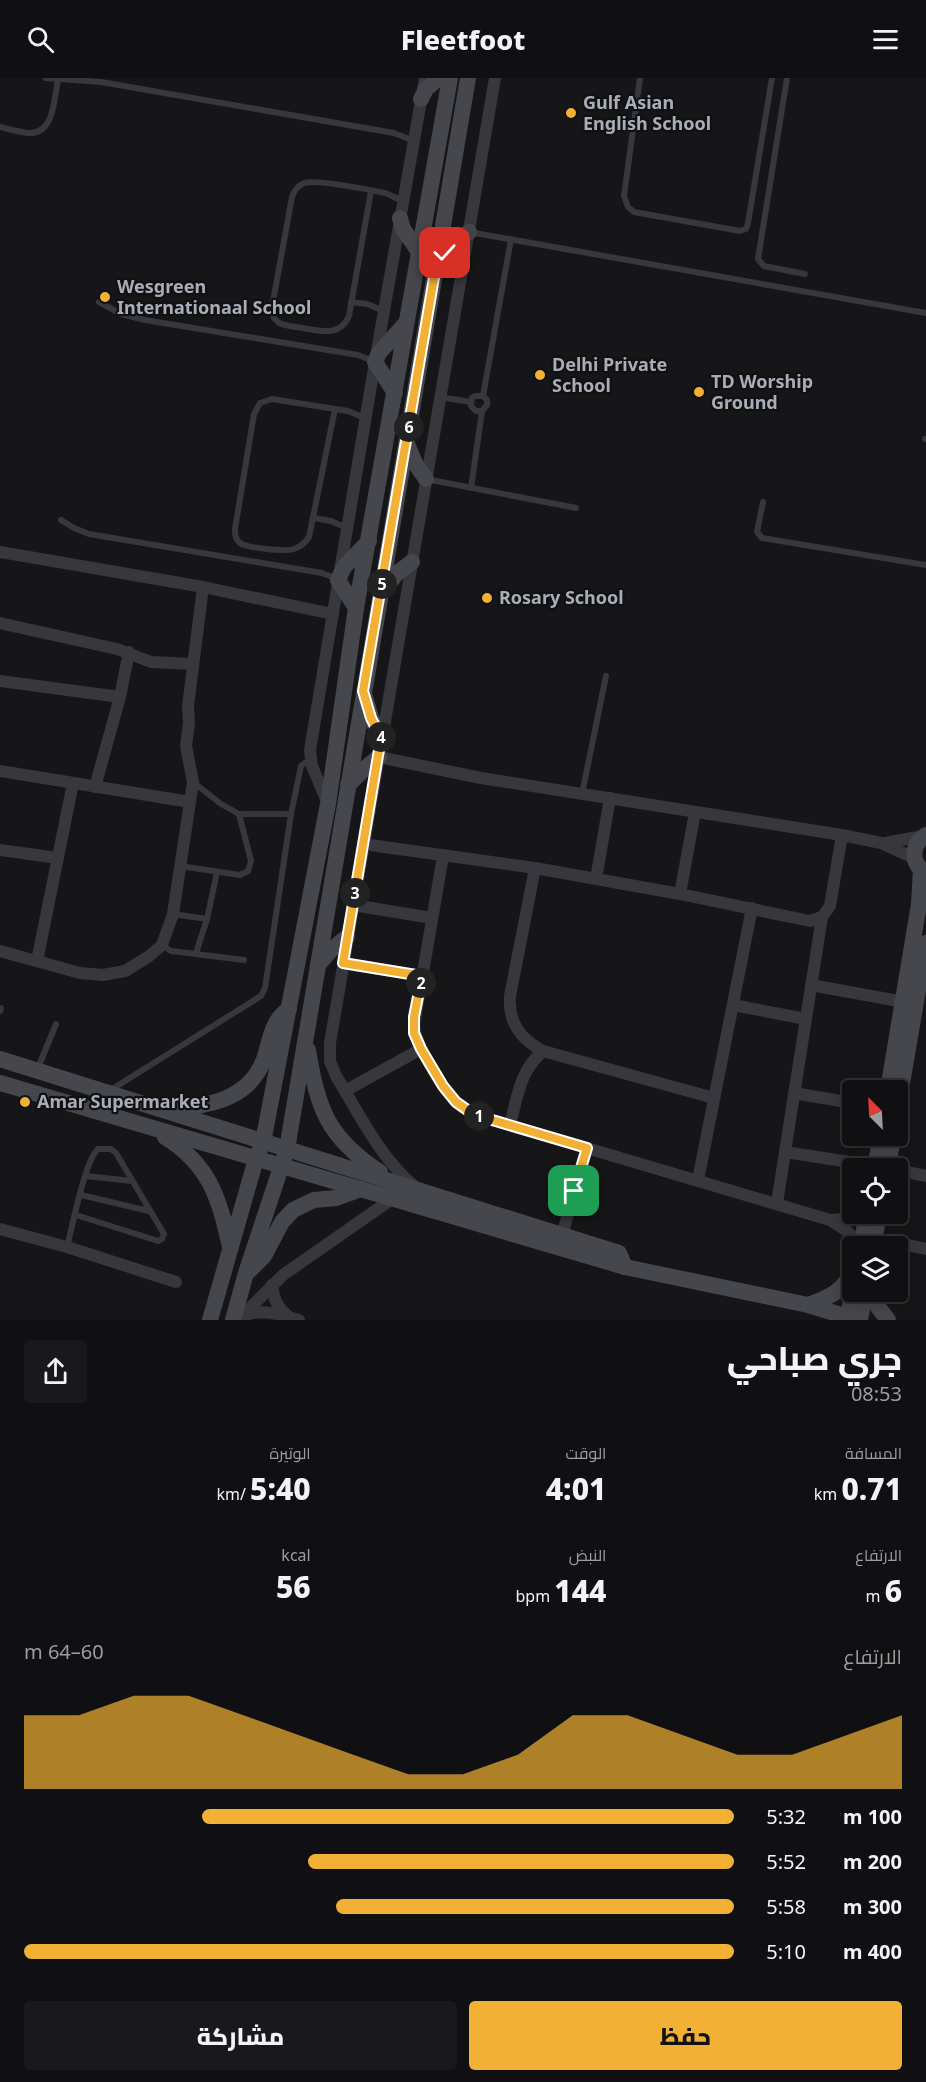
<!DOCTYPE html>
<html lang="ar">
<meta charset="utf-8">
<style>
:root{--surface:#101012;--page:#19191b;--text:#f1f3f6;--muted:#9c9d9f;--line:#303032;--accent:#f2b134}
body{margin:0;font-family:"Noto Sans",Cairo,sans-serif;background:var(--page);color:var(--text);direction:rtl;height:100vh;display:flex;flex-direction:column;font-size:22px;white-space:nowrap}
*{box-sizing:border-box;margin:0}
p{font-size:20px;color:var(--muted)}
.icon{flex:none;width:33px;height:33px;fill:none;stroke:currentColor;stroke-width:2;stroke-linecap:round;stroke-linejoin:round}
.map{position:relative;height:1242px;overflow:hidden;direction:ltr}
.sheet{display:flex;flex-direction:column;background:var(--surface);flex:1}
.sheet>*{flex:none}
.needle{width:39px;rotate:336deg}
.controls{position:absolute;left:842px;top:1002px;display:grid;gap:12px}
.controls a{display:grid;place-items:center;width:66px;height:66px;border-radius:6px;background:var(--surface);box-shadow:0 3px 15px #0003,0 0 0 2px var(--line);font-size:30px}
.pin{position:absolute;display:grid;place-items:center;width:51px;height:51px;color:#fff;margin:-26px;border-radius:12px;box-shadow:0 3px 9px #0006}
.km{position:absolute;width:30px;height:30px;margin:-15px;border-radius:50%;background:#222;color:#fff;font-size:16px;line-height:30px;text-align:center}
.round{display:grid;place-items:center;flex:none;width:63px;height:63px;border-radius:6px;background:var(--page)}
.summary{display:flex;align-items:center;justify-content:space-between;height:102px;padding:0 24px}
h1{font-size:33px;font-weight:800;line-height:45px}
.metrics{display:grid;grid-template-columns:repeat(3,1fr);gap:9px;height:102px;padding:6px 24px}
.metrics div{display:grid;align-content:center}
.metrics b{font-size:30px;font-weight:800}
.metrics small{font-size:16px;font-weight:400}
.metrics p{font-size:16px}
.chart{height:168px;padding:12px 24px}
.chart p{display:flex;justify-content:space-between}
.chart svg{width:100%;height:108px;margin-top:6px;fill:var(--accent);opacity:.7}
.primary-button{display:flex;gap:12px;margin-top:auto;padding:12px 24px}
.primary-button a{flex:1;height:69px;border-radius:6px;background:var(--accent);color:#111;font-size:24px;font-weight:800;line-height:69px;text-align:center}
.primary-button a+a{background:var(--page);color:var(--text)}
ul{padding:0 24px;list-style:none;font-size:20px}
li{display:grid;grid-template-columns:96px 72px 1fr;align-items:center;height:45px}
li i{height:15px;border-radius:8px;background:var(--accent)}
header{display:flex;justify-content:space-between;align-items:center;height:78px;padding:0 24px;background:var(--surface);font-size:27px;font-weight:800}
.map>svg:first-child{display:block}
.lines{fill:none;stroke-linecap:round;stroke-linejoin:round}
.lane{stroke:#37383d;stroke-width:6}
.street{stroke:#37383d;stroke-width:12}
.secondary{stroke:#45474d;stroke-width:16}
.route-casing{stroke:#fff;stroke-width:12}
.route{stroke:#f2b134;stroke-width:8}
.poi-dot{fill:#f2b134;stroke:#111113;stroke-width:2}
.labels{text-anchor:middle;stroke-width:4.5;stroke-linejoin:round;paint-order:stroke}
.poi-label{font-size:18px;font-weight:bold;fill:#a8adb8;stroke:#111113;text-anchor:start}
</style>
<header><svg class="icon" aria-label="menu" viewBox="0 0 24 24"><path d="M4 6h16M4 12h16M4 18h16"/></svg>Fleetfoot<svg class="icon" aria-label="search" viewBox="0 0 24 24"><circle cx="10" cy="10" r="6"/><path d="M15 15l6 6"/></svg></header>
<div class="map">
<svg width="926" height="1242" viewBox="0 0 926 1242">
<rect width="100%" height="100%" fill="#161618"/>
<g class="lines">
<g class="lane">
<path d="M46,0L101,4L394,55L414,63"/>
<path d="M640,0L624,118L628,129L634,134L740,153L746,151L748,145L772,0"/>
<path d="M787,0L758,181L764,188L805,196"/>
<path d="M0,49C9,51 19,54 28,55C55,57 54,19 58,2"/>
<path d="M371,113L349,238C340,259 321,253 303,250C295,249 286,248 279,245L274,240L272,229L292,119C294,113 297,108 304,105C315,101 371,112 385,115C391,117 397,121 403,123"/>
<path d="M469,154L926,235"/>
<path d="M99,224L121,236L145,242L358,277L373,283"/>
<path d="M351,224L367,226L384,233"/>
<path d="M483,318L511,161"/>
<path d="M440,319L471,324"/>
<path d="M335,331L309,459C305,465 300,469 294,471C285,474 247,470 240,465C235,461 235,457 235,451L254,336L260,325L272,321L348,333L365,340"/>
<path d="M925,361H926"/>
<path d="M426,401L576,430"/>
<path d="M471,410L482,333L487,327V322L483,318H475L472,320L471,328L476,333H482"/>
<path d="M763,424L757,454L762,460L926,487"/>
<path d="M314,440L331,443L347,450"/>
<path d="M61,442L74,450L89,456L322,495L337,501"/>
<path d="M193,704L221,726L239,736H291"/>
<path d="M582,716L606,598"/>
<path d="M180,788L240,797L248,793L251,783L239,736"/>
<path d="M173,836L207,841"/>
<path d="M162,867L171,873L244,882"/>
<path d="M196,875L207,841L217,794"/>
<path d="M0,933L1,930"/>
<path d="M38,990L56,946"/>
<path d="M109,1013L261,918L265,910L291,736L301,688L310,681"/>
<path d="M86,1098L132,1103"/>
<path d="M81,1117L149,1133"/>
<path d="M67,1169C72,1150 85,1082 98,1071H111L116,1075L164,1156L162,1161L158,1163L76,1137"/>
</g>
<g class="street">
<path d="M0,474L203,509L333,536"/>
<path d="M0,545L117,571L151,584L193,586"/>
<path d="M0,603L120,619"/>
<path d="M379,679L481,700L842,757L881,765L914,780"/>
<path d="M0,693L190,724"/>
<path d="M95,709L120,619L129,574"/>
<path d="M328,726L312,688L310,672L375,284L425,0"/>
<path d="M885,765L923,758"/>
<path d="M363,766L535,790L680,816L810,843L822,839L830,828L842,757"/>
<path d="M0,772L58,780"/>
<path d="M443,778L414,947C416,967 442,1011 457,1025C465,1032 473,1036 482,1039L830,1142L847,1153L861,1168"/>
<path d="M535,790L510,918C508,944 520,961 543,973L714,1020"/>
<path d="M596,801L610,720"/>
<path d="M680,816L695,734"/>
<path d="M353,827L432,840"/>
<path d="M0,873L80,895L103,897L125,893L148,879L162,867L173,836L193,704L186,668L189,645L188,628L203,509"/>
<path d="M37,883L73,705"/>
<path d="M343,885L422,898"/>
<path d="M811,907L904,924"/>
<path d="M733,927L806,941"/>
<path d="M345,1013L421,971"/>
<path d="M794,1015L852,1025"/>
<path d="M510,1047C517,1020 520,992 543,973"/>
<path d="M785,1074L875,1088"/>
<path d="M897,1092L926,1098"/>
<path d="M698,1102L752,830"/>
<path d="M414,1108C381,1081 358,1034 336,998L330,983V965L495,0"/>
<path d="M777,1125L822,839"/>
<path d="M830,1142L844,1141L858,1136"/>
<path d="M0,1151L67,1169L176,1204"/>
<path d="M562,1157L587,1070"/>
<path d="M875,1160L926,1171"/>
<path d="M272,1207C273,1220 277,1230 288,1238"/>
<path d="M242,1239C260,1229 281,1237 299,1242"/>
<path d="M238,1242L283,1197L392,1121"/>
</g>
<g class="secondary">
<path d="M421,21L426,11L439,0"/>
<path d="M400,140L403,151L419,174"/>
<path d="M438,185L451,169L469,154"/>
<path d="M395,315L375,284L379,275L405,246"/>
<path d="M407,366L415,385L426,401"/>
<path d="M381,516L397,495L412,484"/>
<path d="M356,530L338,502L344,489L369,463"/>
<path d="M365,619L371,640L381,660"/>
<path d="M348,707L363,692L379,679"/>
<path d="M926,757C911,767 910,785 926,795"/>
<path d="M318,887L331,872L347,859"/>
<path d="M308,972C318,1032 328,1060 380,1094"/>
<path d="M0,981L619,1175L625,1189"/>
<path d="M0,1005L625,1189L808,1227L858,1242"/>
<path d="M888,1012L919,826L921,791"/>
<path d="M173,1031C213,1028 254,1019 266,975C271,958 273,941 289,931"/>
<path d="M897,1035L926,865"/>
<path d="M165,1059C210,1087 219,1120 230,1169"/>
<path d="M875,1090L881,1058"/>
<path d="M888,1090L893,1058"/>
<path d="M861,1168L867,1136"/>
<path d="M873,1168L879,1136"/>
<path d="M249,1193L264,1178L282,1144L293,1132L314,1122L336,1120L361,1111"/>
<path d="M873,1214L878,1229L888,1242"/>
<path d="M808,1227C828,1220 844,1213 852,1193"/>
<path d="M848,1238L853,1214"/>
<path d="M210,1242L256,1081L263,1064L328,726L356,530L450,0"/>
<path d="M233,1242L246,1195L287,1071L468,0"/>
<path d="M860,1242L865,1214"/>
</g>
</g>
<g class="lines">
<defs>
<path id="route" d="M445,175L436,188L363,613L371,640L381,660L343,885L422,898L414,939V955L421,971L443,1008L456,1024L473,1036L482,1039L587,1070L574,1113"/>
</defs>
<use href="#route" class="route-casing"/>
<use href="#route" class="route"/>
</g>
<g class="poi-dot">
<circle cx="571" cy="35" r="6"/>
<circle cx="105" cy="219" r="6"/>
<circle cx="540" cy="297" r="6"/>
<circle cx="699" cy="314" r="6"/>
<circle cx="487" cy="520" r="6"/>
<circle cx="25" cy="1024" r="6"/>
</g>
<g class="labels">
<g class="poi-label">
<text x="583" y="31">Gulf Asian<tspan x="583" dy="21">English School</tspan></text>
<text x="117" y="215">Wesgreen<tspan x="117" dy="21">Internationaal School</tspan></text>
<text x="552" y="293">Delhi Private<tspan x="552" dy="21">School</tspan></text>
<text x="711" y="310">TD Worship<tspan x="711" dy="21">Ground</tspan></text>
<text x="499" y="526">Rosary School</text>
<text x="37" y="1030">Amar Supermarket</text>
</g>
</g>
</svg>
<div class="controls">
<a><svg class="needle" viewBox="-14 -14 28 28"><path d="M0-13l5 13h-10z" fill="#e53935"/><path d="M0 13l5-13h-10z" fill="#9c9d9f"/></svg></a>
<a><svg class="icon" aria-label="locate" viewBox="0 0 24 24"><circle cx="12" cy="12" r="6"/><path d="M12 2v4M12 18v4M2 12h4M18 12h4"/></svg></a>
<a><svg class="icon" aria-label="layers" viewBox="0 0 24 24"><path d="M12 4l9 5-9 5-9-5zM3 14l9 5 9-5"/></svg></a>
</div>
<div class="pin" style="left:574px;top:1113px;background:#1e9e55"><svg class="icon" aria-label="arrive" viewBox="0 0 24 24"><path d="M6 21V4h12l-3 4 3 4H6"/></svg></div>
<div class="pin" style="left:445px;top:175px;background:#d93025"><svg class="icon" aria-label="check" viewBox="0 0 24 24"><path d="M5 12l5 5 9-10"/></svg></div>
<b class="km" style="left:479px;top:1038px">1</b>
<b class="km" style="left:421px;top:905px">2</b>
<b class="km" style="left:355px;top:815px">3</b>
<b class="km" style="left:381px;top:659px">4</b>
<b class="km" style="left:382px;top:506px">5</b>
<b class="km" style="left:409px;top:349px">6</b>
</div>
<section class="sheet">
<div class="summary"><div><h1>جري صباحي</h1><p>08:53</p></div><a class="round"><svg class="icon" aria-label="share" viewBox="0 0 24 24"><path d="M12 15V3M7 8l5-5 5 5M5 13v7h14v-7"/></svg></a></div>
<div class="metrics">
<div><p>المسافة</p><b>0.71<small> km</small></b></div>
<div><p>الوقت</p><b>4:01</b></div>
<div><p>الوتيرة</p><b>5:40<small> /km</small></b></div>
</div>
<div class="metrics">
<div><p>الارتفاع</p><b>6<small> m</small></b></div>
<div><p>النبض</p><b>144<small> bpm</small></b></div>
<div><p>kcal</p><b>56</b></div>
</div>
<div class="chart"><p><span>الارتفاع</span>60–64 m</p>
<svg viewBox="0 0 160 44" preserveAspectRatio="none"><path d="M0 44V14L10 14L20 6L30 6L40 14L50 22L60 30L70 38L80 38L90 30L100 14L110 14L120 22L130 30L140 30L150 22L160 14V44z"/></svg>
</div>
<ul>
<li><b>100 m</b>5:32<i style="width:75%"></i></li>
<li><b>200 m</b>5:52<i style="width:60%"></i></li>
<li><b>300 m</b>5:58<i style="width:56%"></i></li>
<li><b>400 m</b>5:10<i style="width:100%"></i></li>
</ul>
<div class="primary-button"><a>حفظ</a><a>مشاركة</a></div>
</section>
